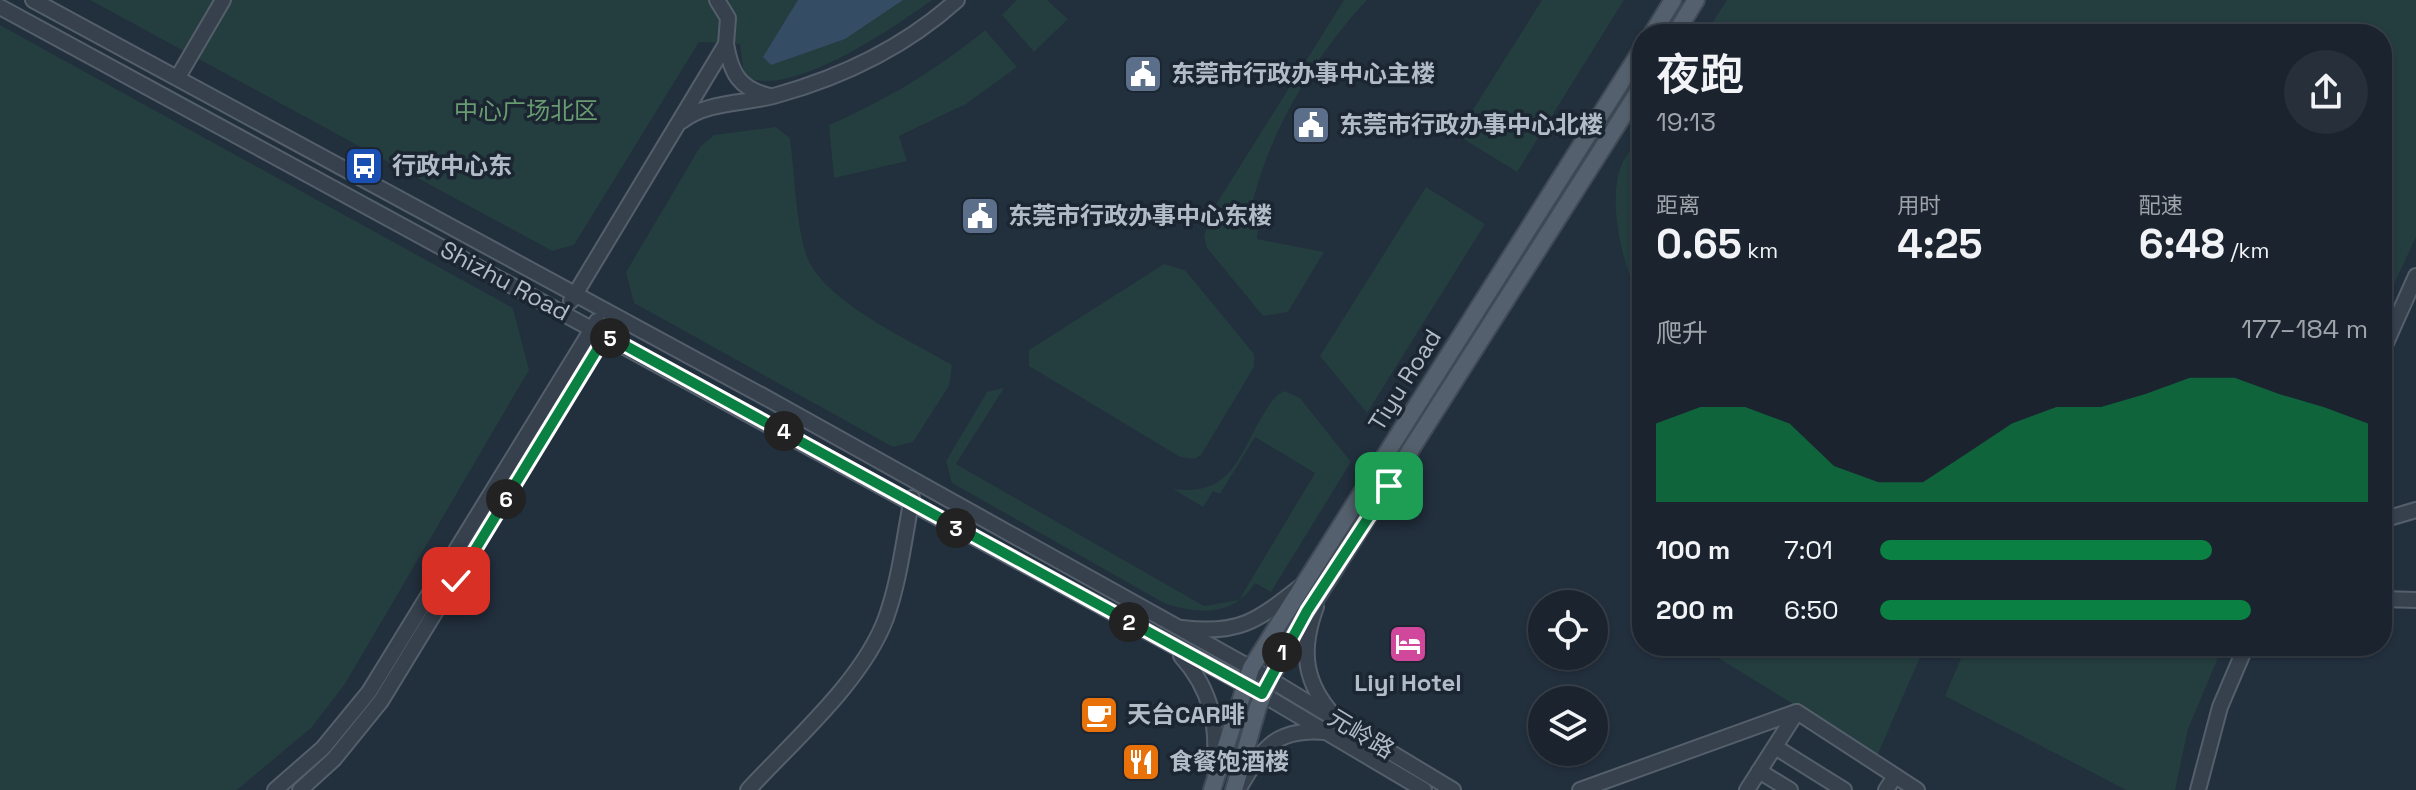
<!DOCTYPE html>
<html lang="zh">
<meta charset="utf-8">
<style>
:root{--surface:#1a232e;--page:#272f3a;--text:#f1f3f6;--muted:#9fa4aa;--line:#38404a;--accent:#0b8043}
body{margin:0;font-family:"Space Grotesk","Noto Sans SC",sans-serif;background:var(--page);color:var(--text);height:100vh;display:flex;flex-direction:column;font-size:30px;white-space:nowrap}
*{box-sizing:border-box;margin:0}
p{font-size:26px;color:var(--muted)}
.icon{flex:none;width:44px;height:44px;fill:none;stroke:currentColor;stroke-width:2;stroke-linecap:round;stroke-linejoin:round}
.map{position:relative;flex:1;overflow:hidden}
.sheet{position:absolute;left:1632px;top:24px;width:760px;height:632px;display:flex;flex-direction:column;background:var(--surface);border-radius:32px;box-shadow:0 2px 6px #0004,0 0 0 2px var(--line)}
.sheet>*{flex:none}
.tools{position:absolute;left:1528px;top:590px;display:grid;gap:16px}
.tools a{display:grid;place-items:center;width:80px;height:80px;border-radius:50%;background:var(--surface);box-shadow:0 2px 6px #0004,0 0 0 2px var(--line);font-size:40px}
.pin{position:absolute;display:grid;place-items:center;width:68px;height:68px;color:#fff;margin:-34px;border-radius:16px;box-shadow:0 4px 12px #0006}
.km{position:absolute;width:40px;height:40px;margin:-20px;border-radius:50%;background:#222;color:#fff;font-size:22px;line-height:40px;text-align:center}
.round{display:grid;place-items:center;flex:none;width:84px;height:84px;border-radius:42px;background:var(--page)}
.head{display:flex;align-items:center;justify-content:space-between;height:136px;padding:0 24px}
h1{font-size:44px;font-weight:600;line-height:60px}
.metrics{display:grid;grid-template-columns:repeat(3,1fr);gap:12px;height:136px;padding:8px 24px}
.metrics div{display:grid;align-content:center}
.metrics b{font-size:40px;font-weight:600}
.metrics small{font-size:22px;font-weight:400}
.metrics p{font-size:22px}
.chart{height:224px;padding:16px 24px}
.chart p{display:flex;justify-content:space-between}
.chart svg{width:100%;height:144px;margin-top:8px;fill:var(--accent);opacity:.7}
ul{padding:0 24px;list-style:none;font-size:26px}
li{display:grid;grid-template-columns:128px 96px 1fr;align-items:center;height:60px}
li i{height:20px;border-radius:10px;background:var(--accent)}
.map>svg:first-child{display:block}
.green{fill:#243d3e}
.water{fill:#354c65}
.lines{fill:none;stroke-linecap:round;stroke-linejoin:round}
.minor-casing{stroke:#545f6b;stroke-width:18}
.major-casing{stroke:#3f4a56;stroke-width:20}
.minor{stroke:#36414d;stroke-width:14}
.major{stroke:#54606d;stroke-width:16}
.route-casing{stroke:#fff;stroke-width:16}
.route{stroke:#0b8043;stroke-width:10}
.labels{text-anchor:middle;stroke-width:7;stroke-linejoin:round;paint-order:stroke}
.poi-label{font-size:24px;font-weight:bold;fill:#b2bcc9;stroke:#1b2632;text-anchor:start}
.park-label{font-size:24px;fill:#689b71;stroke:#1b2632}
.street-label{font-size:24px;fill:#b2bcc9;stroke:#1b2632}
</style>
<div class="map">
<svg width="2416" height="790" viewBox="0 0 2416 790">
<rect width="100%" height="100%" fill="#222f3d"/>
<g class="green">
<path d="M90,0H932C895,27 788,101 744,76L740,44L699,42L574,245L552,251Z"/>
<path d="M1017,0H1047L1068,19L1034,52L1002,15Z"/>
<path d="M1344,0H1367C1311,60 1262,143 1248,225L1258,228L1257,239L1324,252L1288,312L1263,316L1207,248L1204,237L1210,214Z"/>
<path d="M1542,0H1624L1517,172L1457,135Z"/>
<path d="M1727,0H2416V237L2382,310V34H1705Z"/>
<path d="M0,25L513,308L529,370L345,684L311,728L237,790H0Z"/>
<path d="M985,30L1017,67L966,104L899,136L907,161L834,178L829,125C886,100 936,70 985,30Z"/>
<path d="M776,127L790,138C795,176 795,218 806,254C822,302 911,340 952,365L949,386L913,442L893,447L634,303L626,272L700,147L714,135Z"/>
<path d="M1642,133V302C1623,270 1606,200 1622,164C1627,153 1636,143 1642,133Z"/>
<path d="M1426,187L1485,224L1367,413L1320,356Z"/>
<path d="M1164,264L1185,270L1254,354V367L1201,455L1194,459L1180,457L1029,366V350Z"/>
<path d="M1004,388L956,464L1204,606L1239,600L1315,473L1255,437L1220,494L1213,491L1203,507L1173,489C1232,497 1238,456 1264,413C1270,404 1274,395 1285,391L1300,398L1351,462L1271,592L1255,583C1234,616 1199,615 1164,603L952,483L946,461L987,392Z"/>
<path d="M1725,646H1925L1877,756L1720,659Z"/>
<path d="M1941,646H2223L2188,729L2175,790H2126L1945,696L1962,656Z"/>
</g>
<path class="water" d="M798,0H903L845,39L771,65L763,57Z"/>
<g class="lines">
<defs>
<g id="minor">
<path d="M33,0L761,395L1251,668L1453,790"/>
<path d="M0,7L1262,694L1424,790"/>
<path d="M726,44C731,73 739,89 770,96"/>
<path d="M178,77L223,0"/>
<path d="M682,121C707,101 747,104 777,95C845,76 905,47 957,0"/>
<path d="M571,301L726,44L728,18L717,0"/>
<path d="M2382,352L2416,276"/>
<path d="M2382,520L2416,510"/>
<path d="M2382,599L2416,600"/>
<path d="M1316,607C1302,645 1302,677 1329,710"/>
<path d="M1182,628C1239,635 1257,621 1300,587"/>
<path d="M1181,656C1211,689 1219,726 1214,770"/>
<path d="M1775,747L1844,790"/>
<path d="M1759,771L1790,790"/>
<path d="M275,790L323,748L369,692L597,321"/>
<path d="M300,790L334,759L381,701L615,317"/>
<path d="M748,790C793,741 863,681 886,618C900,579 904,538 912,498"/>
<path d="M1238,790C1262,749 1274,728 1325,732"/>
<path d="M1580,790L1796,712"/>
<path d="M1747,790L1797,712L1917,790"/>
<path d="M1886,790L1895,776"/>
<path d="M2198,790L2220,707L2246,646"/>
</g>
<g id="major">
<path d="M1652,34L1673,0"/>
<path d="M1675,34L1696,0"/>
<path d="M1212,790L1251,668L1642,49"/>
<path d="M1234,790L1258,707L1284,649L1642,86"/>
</g>
</defs>
<use href="#minor" class="minor-casing"/>
<use href="#major" class="major-casing"/>
<use href="#minor" class="minor"/>
<use href="#major" class="major"/>
</g>
<g class="lines">
<defs>
<path id="route" d="M456,581L606,335L1262,694L1307,611L1389,486"/>
</defs>
<use href="#route" class="route-casing"/>
<use href="#route" class="route"/>
</g>
<defs>
<symbol id="civic-square" viewBox="-11 -11 22 22"><rect x="-9" y="-9" width="18" height="18" rx="4" fill="#5c6f8a" stroke="#1b2632"/><path d="M-.6-6.5H3V-4.5H.6V-3L4-1V1h2V6H-6V1h2V-1L-.6-3ZM-1.2 2.5V6h2.4V2.5Z" fill="#fff"/></symbol>
<symbol id="bus-square" viewBox="-11 -11 22 22"><rect x="-9" y="-9" width="18" height="18" rx="4" fill="#1a4fb4" stroke="#1b2632"/><path d="M-5-6H5V4H4V6H2V4H-2V6H-4V4H-5ZM-3.5-4V0h7V-4ZM-3.5 1.2v1.5H-2V1.2ZM2 1.2v1.5H3.5V1.2Z" fill="#fff"/></symbol>
<symbol id="hotel-square" viewBox="-11 -11 22 22"><rect x="-9" y="-9" width="18" height="18" rx="4" fill="#d1479c" stroke="#1b2632"/><path d="M-6-4.5h1.5V1H6V5H4.5V3h-9V5H-6ZM-4 0a1.8 1.8 0 1 1 3.6 0ZM.5 0V-2.5h3Q6-2.5 6 0Z" fill="#fff"/></symbol>
<symbol id="cafe-square" viewBox="-11 -11 22 22"><rect x="-9" y="-9" width="18" height="18" rx="4" fill="#e8710a" stroke="#1b2632"/><path d="M-5.5-4.5H6V0H3Q3 3.5 0 3.5H-2.5Q-5.5 3.5-5.5 0ZM3-3.2v2h1.7v-2ZM-6 4.5H4V6H-6Z" fill="#fff"/></symbol>
<symbol id="restaurant-square" viewBox="-11 -11 22 22"><rect x="-9" y="-9" width="18" height="18" rx="4" fill="#e8710a" stroke="#1b2632"/><path d="M-5-6h1v4h1v-4h1v4h1v-4h1v5L-1.5 .5V6h-2V.5L-5-1ZM5-6V6H3V1.5H1.5Q1.5-4 5-6Z" fill="#fff"/></symbol>
</defs>
<g fill-rule="evenodd">
<use href="#civic-square" x="1121" y="52" width="44" height="44"/>
<use href="#civic-square" x="1289" y="103" width="44" height="44"/>
<use href="#bus-square" x="342" y="144" width="44" height="44"/>
<use href="#civic-square" x="958" y="194" width="44" height="44"/>
<use href="#hotel-square" x="1386" y="622" width="44" height="44"/>
<use href="#cafe-square" x="1077" y="693" width="44" height="44"/>
<use href="#restaurant-square" x="1119" y="740" width="44" height="44"/>
</g>
<g class="labels">
<g class="poi-label">
<text x="1171" y="82">东莞市行政办事中心主楼</text>
<text x="1339" y="133">东莞市行政办事中心北楼</text>
<text x="392" y="174">行政中心东</text>
<text x="1008" y="224">东莞市行政办事中心东楼</text>
<text x="1408" y="691" text-anchor="middle">Liyi Hotel</text>
<text x="1127" y="723">天台CAR啡</text>
<text x="1169" y="770">食餐饱酒楼</text>
</g>
<g class="park-label">
<text x="526" y="119">中心广场北区</text>
</g>
<g class="street-label">
<text transform="translate(505 281) rotate(28)" y="8">Shizhu Road</text>
<text transform="translate(1405 380) rotate(-58)" y="8">Tiyu Road</text>
<text transform="translate(1361 734) rotate(31)" y="8">元岭路</text>
</g>
</g>
</svg>
<div class="tools">
<a><svg class="icon" aria-label="locate" viewBox="0 0 24 24"><circle cx="12" cy="12" r="6"/><path d="M12 2v4M12 18v4M2 12h4M18 12h4"/></svg></a>
<a><svg class="icon" aria-label="layers" viewBox="0 0 24 24"><path d="M12 4l9 5-9 5-9-5zM3 14l9 5 9-5"/></svg></a>
</div>
<div class="pin" style="left:1389px;top:486px;background:#1e9e55"><svg class="icon" aria-label="arrive" viewBox="0 0 24 24"><path d="M6 21V4h12l-3 4 3 4H6"/></svg></div>
<div class="pin" style="left:456px;top:581px;background:#d93025"><svg class="icon" aria-label="check" viewBox="0 0 24 24"><path d="M5 12l5 5 9-10"/></svg></div>
<b class="km" style="left:1282px;top:652px">1</b>
<b class="km" style="left:1129px;top:622px">2</b>
<b class="km" style="left:956px;top:528px">3</b>
<b class="km" style="left:784px;top:431px">4</b>
<b class="km" style="left:610px;top:338px">5</b>
<b class="km" style="left:506px;top:499px">6</b>
<section class="sheet">
<div class="head"><div><h1>夜跑</h1><p>19:13</p></div><a class="round"><svg class="icon" aria-label="share" viewBox="0 0 24 24"><path d="M12 15V3M7 8l5-5 5 5M5 13v7h14v-7"/></svg></a></div>
<div class="metrics">
<div><p>距离</p><b>0.65<small> km</small></b></div>
<div><p>用时</p><b>4:25</b></div>
<div><p>配速</p><b>6:48<small> /km</small></b></div>
</div>
<div class="chart"><p><span>爬升</span>177–184 m</p>
<svg viewBox="0 0 160 44" preserveAspectRatio="none"><path d="M0 44V20L10 15L20 15L30 20L40 33L50 38L60 38L70 29L80 20L90 15L100 15L110 11L120 6L130 6L140 11L150 15L160 20V44z"/></svg>
</div>
<ul>
<li><b>100 m</b>7:01<i style="width:68%"></i></li>
<li><b>200 m</b>6:50<i style="width:76%"></i></li>
</ul>
</section>
</div>
